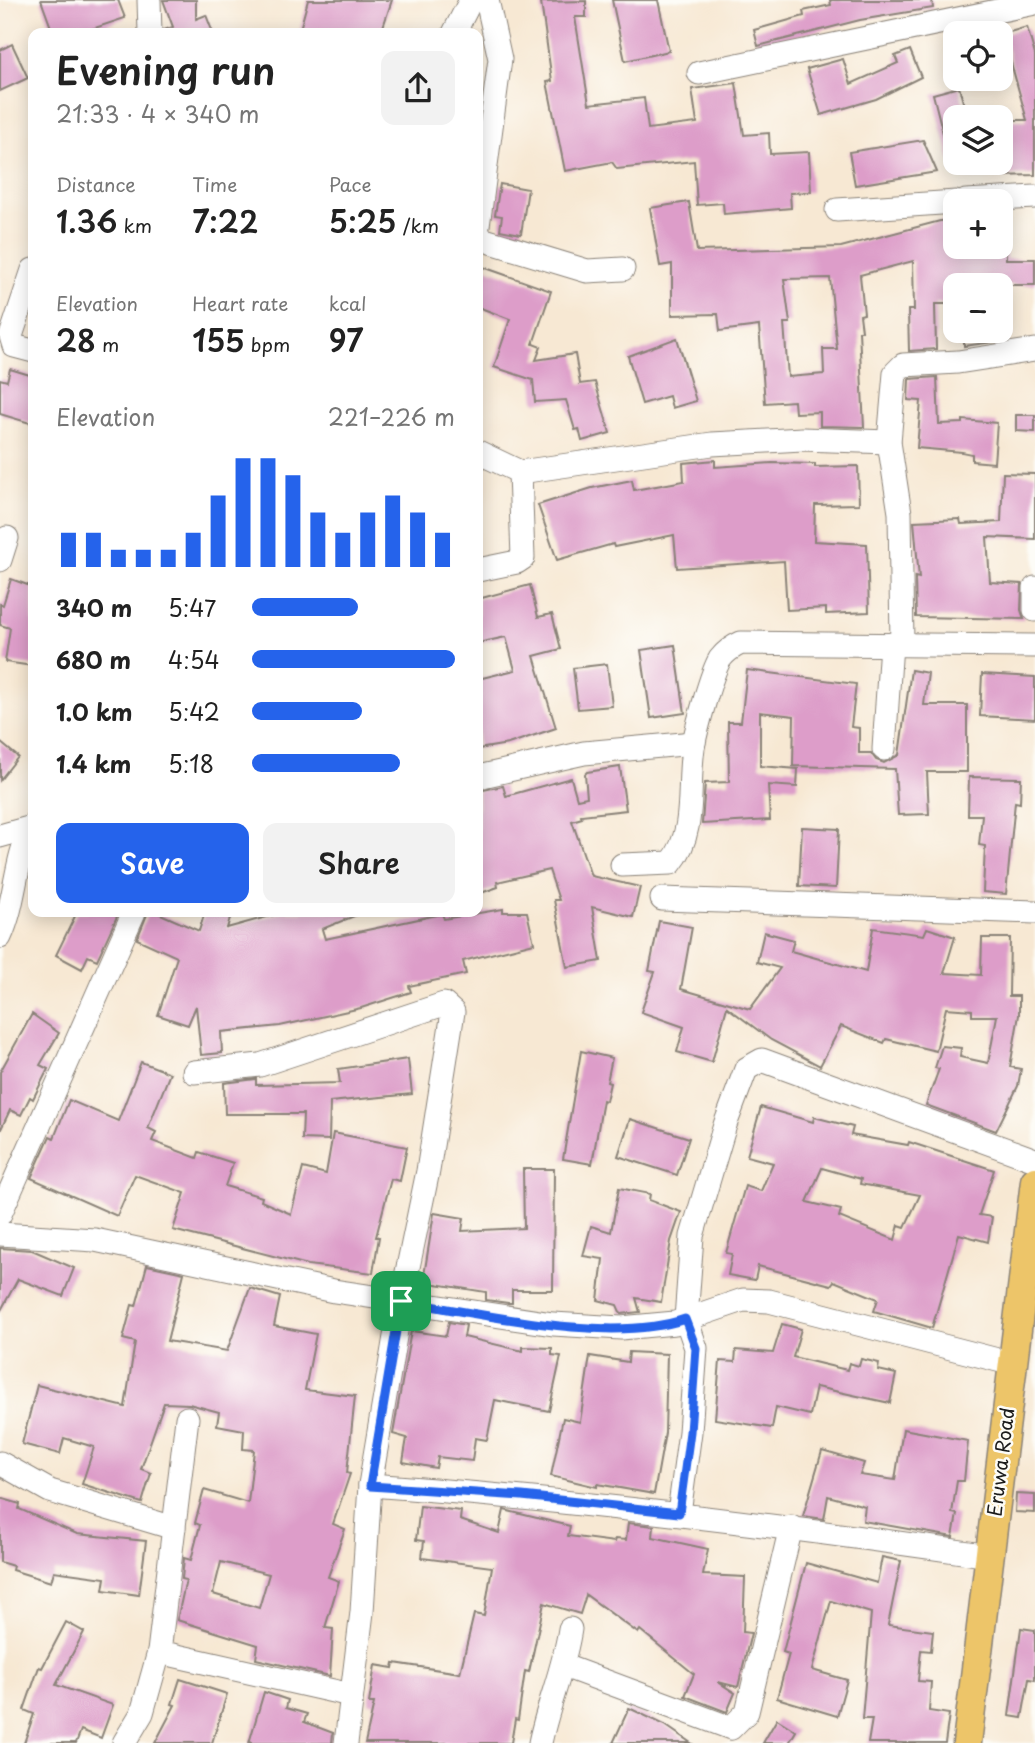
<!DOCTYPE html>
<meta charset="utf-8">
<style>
:root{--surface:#fff;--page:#f2f2f2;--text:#222;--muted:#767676;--accent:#2563eb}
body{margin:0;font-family:"Playpen Sans",sans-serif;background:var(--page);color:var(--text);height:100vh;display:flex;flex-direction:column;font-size:26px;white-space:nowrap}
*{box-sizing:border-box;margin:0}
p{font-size:23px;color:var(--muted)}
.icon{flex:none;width:38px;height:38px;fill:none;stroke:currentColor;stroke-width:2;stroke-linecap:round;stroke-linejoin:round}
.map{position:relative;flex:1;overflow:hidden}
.drawer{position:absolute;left:28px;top:28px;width:455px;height:889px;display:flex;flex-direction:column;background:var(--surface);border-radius:14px;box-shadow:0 4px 18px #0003}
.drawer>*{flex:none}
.tools{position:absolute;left:943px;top:21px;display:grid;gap:14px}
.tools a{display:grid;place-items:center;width:70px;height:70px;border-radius:14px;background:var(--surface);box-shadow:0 4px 18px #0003;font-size:35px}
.pin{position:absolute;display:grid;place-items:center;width:60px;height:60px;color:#fff;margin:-30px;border-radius:14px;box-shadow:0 4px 10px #0006}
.round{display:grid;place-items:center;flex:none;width:74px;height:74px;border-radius:14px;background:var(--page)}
.head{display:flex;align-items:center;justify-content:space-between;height:119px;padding:0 28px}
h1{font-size:38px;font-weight:600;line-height:52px}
.stats{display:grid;grid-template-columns:repeat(3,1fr);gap:10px;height:119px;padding:7px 28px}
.stats div{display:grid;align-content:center}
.stats b{font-size:30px;font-weight:600}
.stats small{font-size:19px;font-weight:400}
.stats p{font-size:19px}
.chart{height:196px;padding:14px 28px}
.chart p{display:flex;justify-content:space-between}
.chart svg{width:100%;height:126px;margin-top:7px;stroke:var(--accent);stroke-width:6}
.action{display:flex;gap:14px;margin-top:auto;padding:14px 28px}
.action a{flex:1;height:80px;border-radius:14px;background:var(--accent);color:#fff;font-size:28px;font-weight:600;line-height:80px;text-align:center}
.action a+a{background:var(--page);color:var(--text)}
ul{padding:0 28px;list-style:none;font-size:23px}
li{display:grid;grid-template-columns:112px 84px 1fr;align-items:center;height:52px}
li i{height:18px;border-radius:9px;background:var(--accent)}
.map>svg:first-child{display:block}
.building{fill:#dd9dc9;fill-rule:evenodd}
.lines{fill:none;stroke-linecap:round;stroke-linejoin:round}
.minor-casing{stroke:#8a8278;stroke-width:25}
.major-casing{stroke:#8a8278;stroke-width:31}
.minor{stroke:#fff;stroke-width:23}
.major{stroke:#edc569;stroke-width:28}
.route-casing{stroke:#fff;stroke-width:14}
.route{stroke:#2563eb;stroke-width:9}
.labels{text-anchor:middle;stroke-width:5;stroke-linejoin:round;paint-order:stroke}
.street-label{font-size:19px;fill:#1c1c1c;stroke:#fdfcf7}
</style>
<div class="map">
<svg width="1035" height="1743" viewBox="0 0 1035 1743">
<rect width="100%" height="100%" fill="#fdfcf7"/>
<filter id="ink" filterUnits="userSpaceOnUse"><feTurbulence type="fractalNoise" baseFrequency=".0143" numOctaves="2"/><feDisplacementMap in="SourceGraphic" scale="14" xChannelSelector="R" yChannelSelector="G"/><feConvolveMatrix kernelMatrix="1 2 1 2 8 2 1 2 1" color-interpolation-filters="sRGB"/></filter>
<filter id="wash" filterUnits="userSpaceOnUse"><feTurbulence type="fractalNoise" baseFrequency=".00686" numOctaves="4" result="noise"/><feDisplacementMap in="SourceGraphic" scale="28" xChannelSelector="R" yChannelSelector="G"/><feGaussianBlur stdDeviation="1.57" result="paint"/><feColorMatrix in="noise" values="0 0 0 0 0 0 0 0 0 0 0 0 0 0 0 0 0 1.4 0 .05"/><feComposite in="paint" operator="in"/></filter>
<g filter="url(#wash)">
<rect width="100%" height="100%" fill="#f7e8d3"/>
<g id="blocks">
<g class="building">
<path d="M41,0H118L125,18L80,33H53Z"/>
<path d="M163,0H196V19L206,15L213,33H164V30L173,27Z"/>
<path d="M308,0H392L381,33H299Z"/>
<path d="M612,0H658L669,51L625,61Z"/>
<path d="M830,0H932L933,8L860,20L758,46L754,30L804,16L803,11L831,5Z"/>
<path d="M586,1V17H575L589,104L644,98L648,129L697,123L692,89L736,83L744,135L769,133L770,154L809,152L811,192L790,193L791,208L724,214L723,203L697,205L694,161L617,169L612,162L565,171L547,82L552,81L541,2Z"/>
<path d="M1027,27L1035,55V175L1001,176V120H1027L1003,34Z"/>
<path d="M12,44L28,78L0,91V50Z"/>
<path d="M910,50L921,77L876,99L821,115L807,69L843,59L851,84L898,63L895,56Z"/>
<path d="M959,87L967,117H956V160L950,161L933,94Z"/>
<path d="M923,140L937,172L855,185L849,152Z"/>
<path d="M500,184L528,189L521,234L500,230L502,216L495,215Z"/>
<path d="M689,202L697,251L841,247L940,221L956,220V247H1006V259H1035V285H956V304H935L936,349L909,351L908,310H914L913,261L860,275L864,314L860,315L862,331H859L864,427L820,426V412L795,413L794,401L765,403L759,326L720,331L718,314L672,315V264L660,266L650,208ZM830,278L837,349H823L824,374L788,377L784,323H790L784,279Z"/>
<path d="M483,267L551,291L533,344L541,347L536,360L575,354L580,384L595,382L610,433L582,441L579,429L575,430L566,400L535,402L533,380L494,367L510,319L478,307V283Z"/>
<path d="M964,331H1000V341L964,346Z"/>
<path d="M677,338L696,401L672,408L669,396L642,404L628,356Z"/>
<path d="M10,369L33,376V424L0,414V379L7,381Z"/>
<path d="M937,377L939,424L963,423V420L997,423L994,463L972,461V454L962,452L917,448L921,401L908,400L909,379Z"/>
<path d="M1016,415H1035V432L1016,431Z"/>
<path d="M715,460V467L772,463L815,464V467L858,466L859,504L815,505L814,541L867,544L869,612L826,614V608L787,610L784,561L677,568L674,535L614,547L613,544L557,560L538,505L592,488L632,480L634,490L684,481L683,463Z"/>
<path d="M1003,473L1035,474V539L987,537L990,582L1022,584L1021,610L1024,619L916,617L915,577L919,578L914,521L960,519L961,524L1001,522Z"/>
<path d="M11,579L33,587V666L5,662L10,628L0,625V604L3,605Z"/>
<path d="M530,585L538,617L552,614L561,649L534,656L556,728L508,744L478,749V679L515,670L506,637L478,643V599Z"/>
<path d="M675,645L685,713L651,718L641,650Z"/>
<path d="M607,664L612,706L578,709L573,668Z"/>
<path d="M747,670L856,684L851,727L859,728V753H871L876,760L884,763L899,755L911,670L928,673L924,705H967V772H927L929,814L898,815L895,769L793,766L794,716L760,712V766L798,769L797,787L768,785L770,820L702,824L705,783L729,782L728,722H741Z"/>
<path d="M982,674L1035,677V719L980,716Z"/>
<path d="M0,742L18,757L0,780Z"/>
<path d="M620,767L626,810L581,815L582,818L572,821L591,876L640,887L633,917L592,907L601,961L567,967L554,900H559L549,870L497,882L498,887L478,894V791L503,786L506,796L571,778L577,799L587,797L585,774L587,772Z"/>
<path d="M969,777L1021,778L1020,803L1015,802L1006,894L983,892L985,846L979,845L982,815H968Z"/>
<path d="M802,827L839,829L836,888L799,886Z"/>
<path d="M503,909V912H527L534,943L463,961L466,974L409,986L411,992L361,1008L280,1026L221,1032L222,1053L201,1055L196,1006L188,1025L158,1015L177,957L137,939L148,912H156L199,931L205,912H232L227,928L285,912H364L322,929L325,939L442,914L444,919Z"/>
<path d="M77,912H119L97,960L88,956L82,969L56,955Z"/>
<path d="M659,921L692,927L681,989L750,1009L780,968L757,962L764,932L794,940L791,951L866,972L873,928L924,935L927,928L955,937L944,973L981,975L982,938H1010L1009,996H1019V1015L1010,1067L1021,1069L1018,1086L996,1131L926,1105L939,1069L935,1068L942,1046L961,1048L960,1057L988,1063L997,1016H972V1010L946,1008L936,1051L886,1039L884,1043L841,1026L820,1066L771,1040L727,1007L712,1062L677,1052L684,1027L641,1012L655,972L649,971Z"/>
<path d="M32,1014L59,1033L40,1065L48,1069L33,1099L30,1097L21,1115L10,1110L0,1131V1072Z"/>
<path d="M581,1051L612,1058L607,1082L610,1083L606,1101L603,1100L592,1164L563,1159Z"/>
<path d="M408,1059L412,1094L330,1102L329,1140L302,1139L303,1114H225L224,1083L256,1079V1085L340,1083L338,1069Z"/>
<path d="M141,1062L170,1073L148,1128L156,1132L152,1141L197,1158L199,1152L233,1163L225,1186L262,1197L261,1201L291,1214L303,1168L326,1174L333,1133L407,1147L400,1181L391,1179L376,1237H379L373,1273L308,1265L173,1230L185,1193L135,1175L117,1216L31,1178L50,1136L54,1138L69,1100L118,1121Z"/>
<path d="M761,1107L813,1122L814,1117L853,1127L851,1135L908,1145L909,1142L994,1170L979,1215L992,1217L988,1242L959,1234L932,1328L874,1311L878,1299L834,1281L831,1285L758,1266L755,1280L728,1275L732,1254L726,1253L745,1186L761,1191L773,1163L747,1156ZM822,1168L861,1179L860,1184L920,1195L905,1227L899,1225L895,1240L839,1217L841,1210L807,1202Z"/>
<path d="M630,1119L689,1138L677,1175L618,1156Z"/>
<path d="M523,1169H554L553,1290H512V1303H508L486,1300V1292L423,1282L434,1213L464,1218L462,1231L524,1228Z"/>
<path d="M619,1188L650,1194L649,1200L681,1212L671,1241L661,1302L636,1298L640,1312L621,1314L617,1305L598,1300L603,1259L583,1256L591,1226L611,1232Z"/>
<path d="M0,1248L32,1250L74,1268L63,1296L18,1279L0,1312Z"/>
<path d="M147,1265L184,1273L167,1341L227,1351L250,1288L280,1297L274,1326L316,1334L305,1390L355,1396L347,1473L350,1474L333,1524L345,1529L328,1577L339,1581L325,1628L333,1629L330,1676L256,1659L258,1645L177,1620L186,1580L182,1579L184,1558L191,1560L200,1525L195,1523L204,1490L248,1503L254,1450L243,1449L244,1430L217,1425L219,1412L189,1404L164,1403L141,1469L151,1473L142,1503L82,1484L94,1447L64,1438L60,1454L22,1444L37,1385L125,1407L135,1342L123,1339L132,1305L136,1306ZM221,1562L269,1574L259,1608L213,1594Z"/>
<path d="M449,1322L466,1325L464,1337L523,1351V1347L552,1348V1355L561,1356L549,1411L495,1400L487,1440L475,1438L472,1461L438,1457L436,1468L403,1462L407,1438L393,1434L411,1331L446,1336Z"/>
<path d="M782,1324L801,1329L793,1357L847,1370L849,1363L859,1366L861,1359L879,1363L878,1370L896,1374L890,1403L816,1387L810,1415L776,1407L772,1428L715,1419L720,1361L735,1362L736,1350L773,1353Z"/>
<path d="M629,1352L667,1354L665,1433L654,1494L597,1484V1487L551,1476L563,1418L580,1422L590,1356L628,1362Z"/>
<path d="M903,1429L968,1441L964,1481H957L952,1513L957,1514L953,1537L863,1521L865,1506L828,1496L824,1519L803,1516L822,1451L864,1463L860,1475L895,1480Z"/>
<path d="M1016,1494L1035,1495V1513L1015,1512Z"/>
<path d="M0,1498L20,1504L19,1509L77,1534L146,1541L139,1595L103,1590L105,1578L54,1571L51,1582L12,1570L13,1566L0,1562Z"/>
<path d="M420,1506L461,1511L460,1520L499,1533L504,1510L570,1526L568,1536L614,1542L615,1539L626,1540L628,1523L654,1526L653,1537L708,1549L703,1575L745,1577L743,1632L751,1633L738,1687L718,1682L735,1693L727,1712L685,1696L694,1674L640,1630L638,1633L586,1595L580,1614L544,1603L529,1672L525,1671L518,1720L515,1719L511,1743H365L374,1703H369L375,1665L393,1668L394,1663L460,1673L474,1614L484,1616L492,1567L422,1558L424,1541L416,1540Z"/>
<path d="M882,1557L901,1561L888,1625L933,1631L931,1651L921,1650L918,1681L931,1682L929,1711L949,1714L945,1743H868L872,1719H862L871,1613L831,1601L812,1670L847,1680L837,1716L777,1698L789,1654L783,1652L806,1563L877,1583Z"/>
<path d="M66,1622L84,1632L56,1685L113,1705L101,1738L81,1730L76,1743H24L34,1714L24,1710L39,1667L42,1668Z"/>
<path d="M1021,1628L1035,1630V1680L1029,1679L1022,1718L1009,1716Z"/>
<path d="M180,1679L227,1694L212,1743H155L175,1705L172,1704Z"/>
<path d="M264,1692L288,1700L286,1708L307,1714L304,1722L333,1733L332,1743H249Z"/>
<path d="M629,1708L665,1725L691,1743H613Z"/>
<path d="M777,1719L796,1731L789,1743H763Z"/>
</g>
</g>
</g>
<g filter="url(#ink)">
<use href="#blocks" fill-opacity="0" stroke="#8a8278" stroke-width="2"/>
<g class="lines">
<defs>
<g id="minor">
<path d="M149,0L150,33"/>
<path d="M454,33L471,0"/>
<path d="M699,73L1035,3"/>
<path d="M966,201L1035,197"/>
<path d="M837,210L956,202"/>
<path d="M478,226L500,59L487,0"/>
<path d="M478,238L587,271L623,269"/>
<path d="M33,270L11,336L14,346L33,351"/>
<path d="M478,452L520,472L712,444L802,439L889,442"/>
<path d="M0,560L7,538"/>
<path d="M478,570L517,562L523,558L520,472"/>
<path d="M1035,588V610"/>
<path d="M902,643L900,513L889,442L895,373L903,365L958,362L1035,350"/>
<path d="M884,749L891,644"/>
<path d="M478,777L584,753L694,743"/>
<path d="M0,836L32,827"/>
<path d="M622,865L671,863C698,831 686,781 694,742C698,724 711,674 720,659C726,651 732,647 741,643L1035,646"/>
<path d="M662,899L1035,912"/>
<path d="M0,937C17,900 14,859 33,825"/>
<path d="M194,1072L260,1065L444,1004L453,1012L428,1171L401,1301L370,1485L362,1612L346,1743"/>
<path d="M0,1214L134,912"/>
<path d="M0,1234L95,1240L334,1291L553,1324L621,1328L675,1323L743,1300L769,1301L1013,1364"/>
<path d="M0,1463L50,1491L174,1528"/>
<path d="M370,1485C578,1500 784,1526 990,1556"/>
<path d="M679,1513L690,1432L696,1348L686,1319L692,1236L725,1125L746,1069L762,1060L1035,1160"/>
<path d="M159,1652L351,1695"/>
<path d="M564,1666L731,1728L747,1712L791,1527"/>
<path d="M124,1743L142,1713L159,1652L187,1418"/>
<path d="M540,1743C548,1704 564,1669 570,1629"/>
</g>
<path id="major" d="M967,1743L1035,1181"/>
</defs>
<use href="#minor" class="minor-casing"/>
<use href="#major" class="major-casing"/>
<use href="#minor" class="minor"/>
<use href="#major" class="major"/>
</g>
</g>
<g class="lines" filter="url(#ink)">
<defs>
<path id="route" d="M401,1301C479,1313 610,1345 685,1319L696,1348L690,1432L679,1513L522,1496L370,1486Z"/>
</defs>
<use href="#route" class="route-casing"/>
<use href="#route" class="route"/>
</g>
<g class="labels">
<g class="street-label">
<text transform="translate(1001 1462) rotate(-83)" y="7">Eruwa Road</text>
</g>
</g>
</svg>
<div class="tools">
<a><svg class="icon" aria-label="locate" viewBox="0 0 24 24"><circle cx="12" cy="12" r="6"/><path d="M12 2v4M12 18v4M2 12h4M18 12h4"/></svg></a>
<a><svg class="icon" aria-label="layers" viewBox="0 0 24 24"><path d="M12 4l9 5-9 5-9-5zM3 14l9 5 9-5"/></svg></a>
<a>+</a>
<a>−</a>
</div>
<div class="pin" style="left:401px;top:1301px;background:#1e9e55"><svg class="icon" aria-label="arrive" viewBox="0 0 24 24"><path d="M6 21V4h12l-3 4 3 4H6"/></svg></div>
<section class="drawer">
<div class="head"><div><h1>Evening run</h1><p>21:33 · 4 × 340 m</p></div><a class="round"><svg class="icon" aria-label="share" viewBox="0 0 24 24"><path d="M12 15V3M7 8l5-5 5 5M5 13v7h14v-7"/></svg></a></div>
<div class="stats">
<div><p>Distance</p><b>1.36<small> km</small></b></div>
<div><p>Time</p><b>7:22</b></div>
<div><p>Pace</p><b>5:25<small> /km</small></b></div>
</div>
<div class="stats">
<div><p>Elevation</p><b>28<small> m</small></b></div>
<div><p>Heart rate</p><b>155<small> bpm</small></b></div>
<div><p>kcal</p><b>97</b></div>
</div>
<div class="chart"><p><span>Elevation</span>221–226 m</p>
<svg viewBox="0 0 160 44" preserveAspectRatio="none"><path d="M5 44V32M15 44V32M25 44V38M35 44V38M45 44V38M55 44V32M65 44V19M75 44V6M85 44V6M95 44V12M105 44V25M115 44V32M125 44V25M135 44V19M145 44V25M155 44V32"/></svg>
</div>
<ul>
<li><b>340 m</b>5:47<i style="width:52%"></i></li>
<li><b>680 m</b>4:54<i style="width:100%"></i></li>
<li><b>1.0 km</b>5:42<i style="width:54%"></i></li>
<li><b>1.4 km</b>5:18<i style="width:73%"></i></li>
</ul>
<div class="action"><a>Save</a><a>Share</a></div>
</section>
</div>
